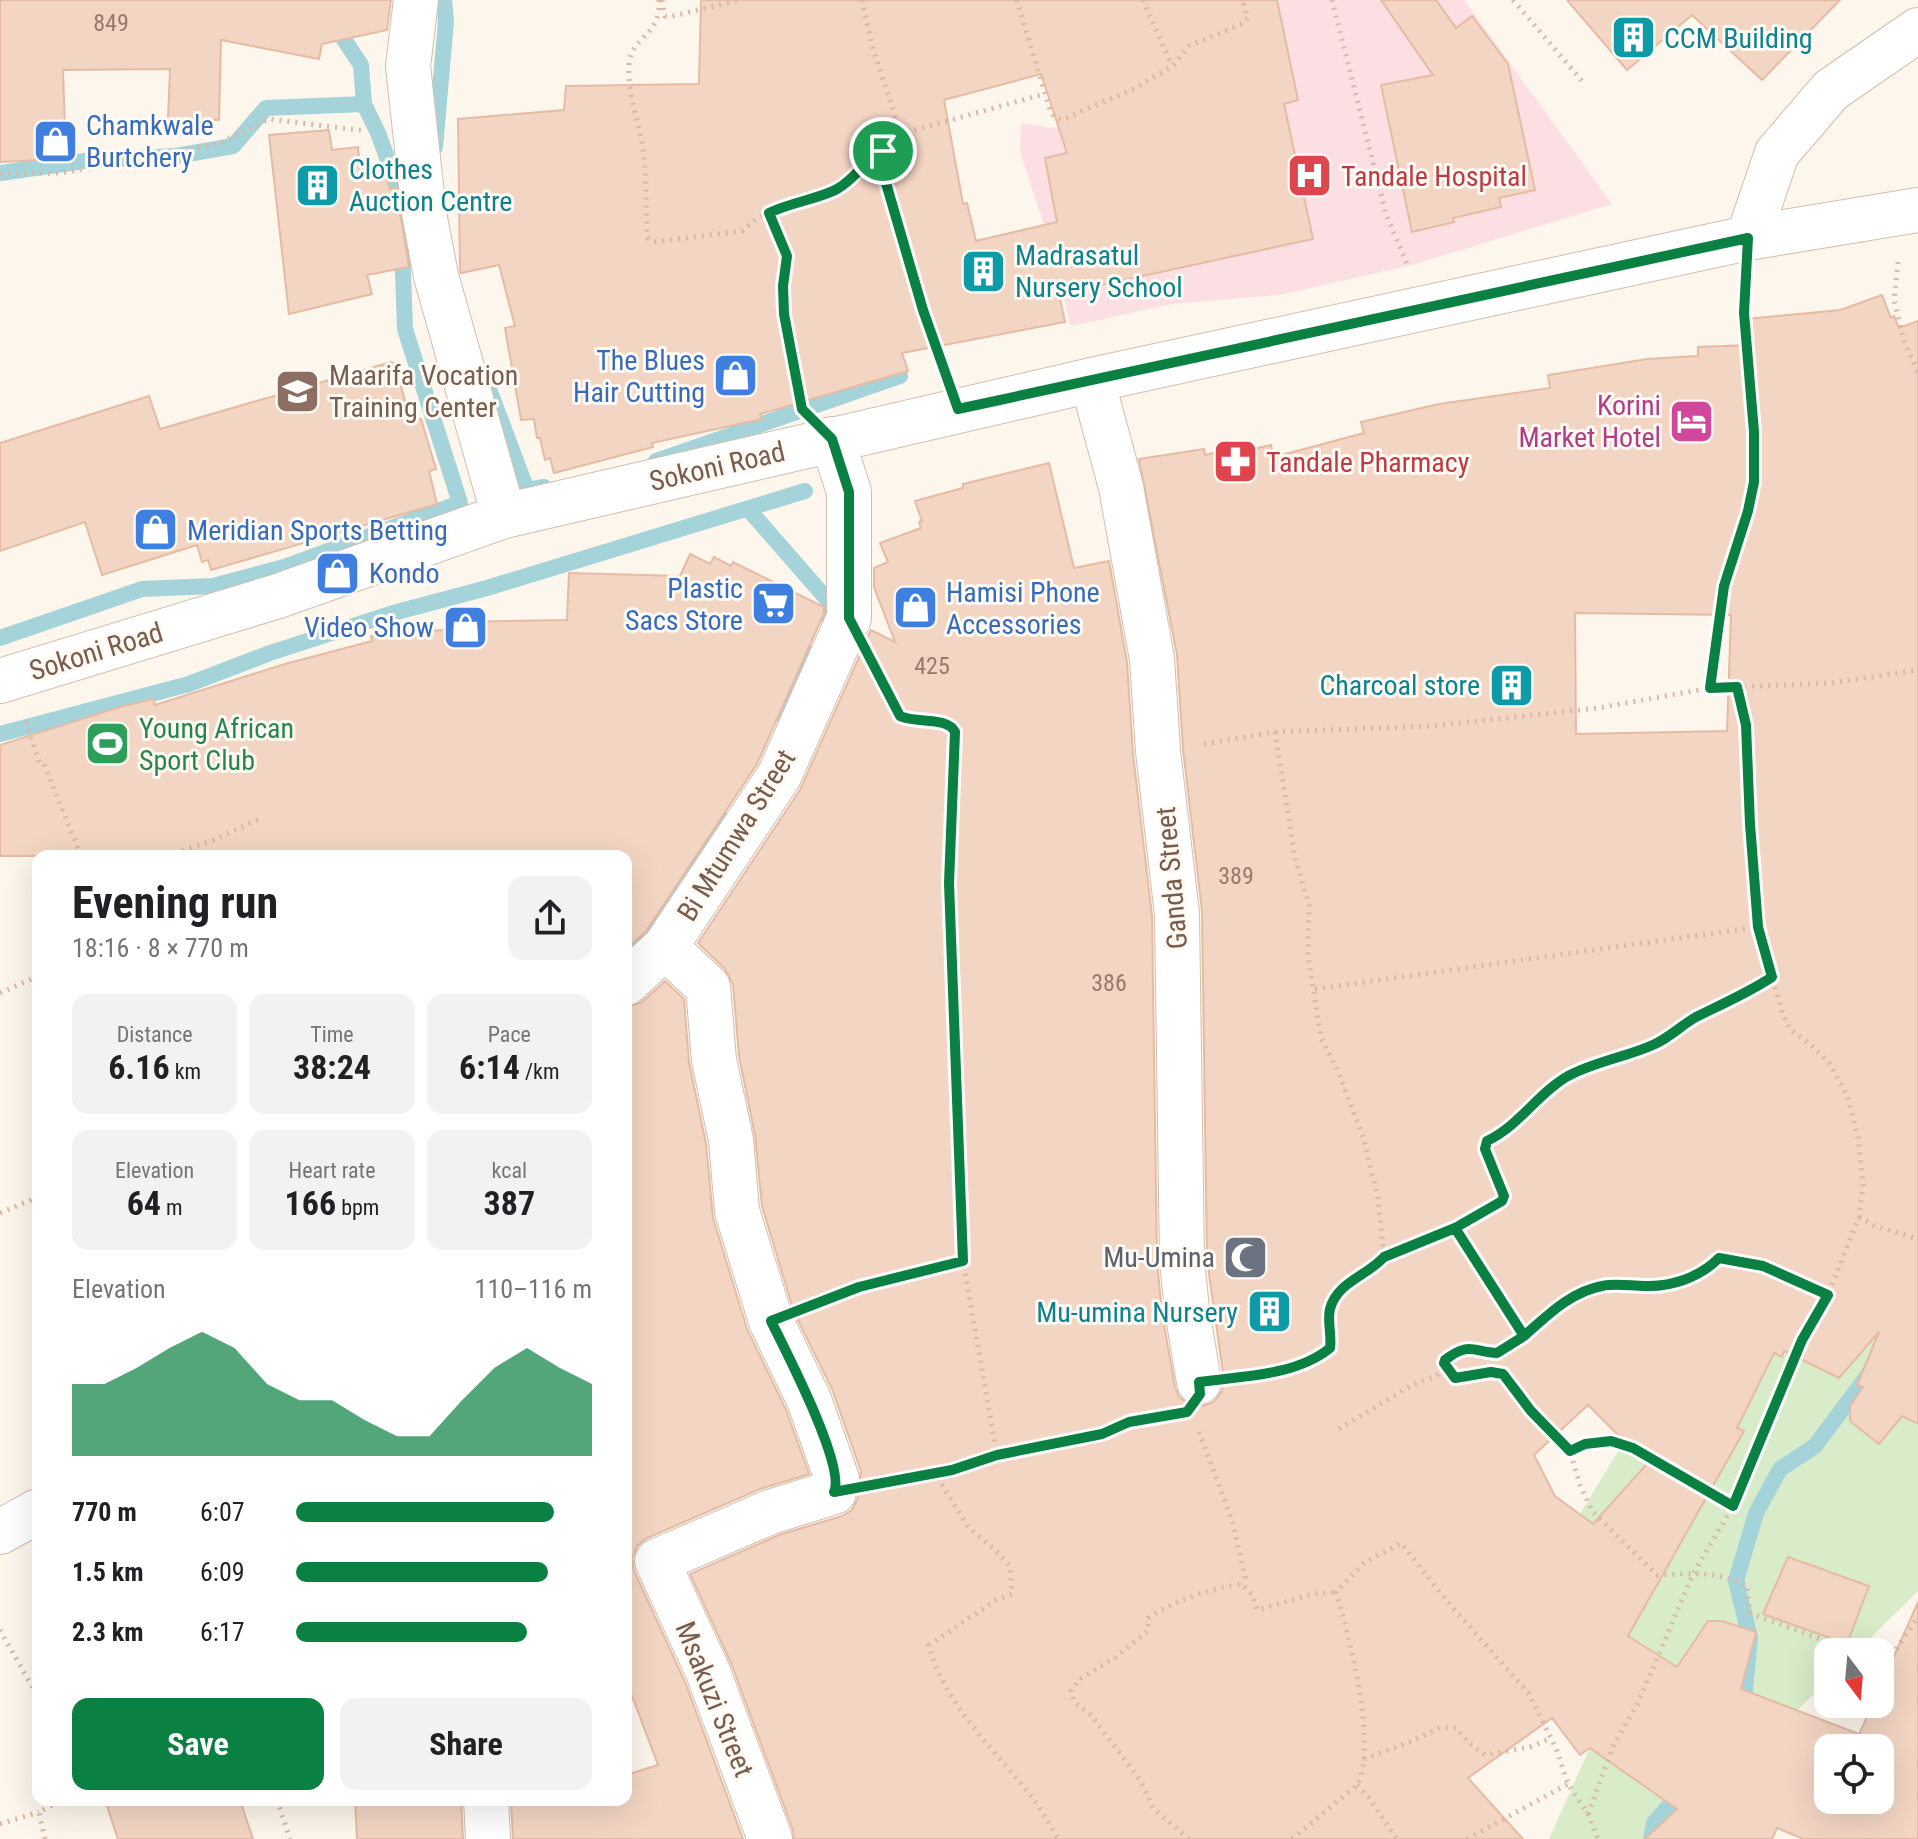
<!DOCTYPE html>
<meta charset="utf-8">
<style>
:root{--surface:#fff;--page:#f2f2f2;--text:#202124;--muted:#757577;--accent:#0b8043}
body{margin:0;font-family:"Roboto Condensed",sans-serif;background:var(--page);color:var(--text);height:100vh;display:flex;flex-direction:column;font-size:30px;white-space:nowrap}
*{box-sizing:border-box;margin:0}
p{font-size:26px;color:var(--muted)}
.icon{flex:none;width:44px;height:44px;fill:none;stroke:currentColor;stroke-width:2;stroke-linecap:round;stroke-linejoin:round}
.map{position:relative;flex:1;overflow:hidden}
.drawer{position:absolute;left:32px;top:850px;width:600px;height:956px;display:flex;flex-direction:column;background:var(--surface);border-radius:16px;box-shadow:0 8px 32px #0002}
.drawer>*{flex:none}
.needle{width:52px;rotate:164deg}
.controls{position:absolute;left:1814px;top:1638px;display:grid;gap:16px}
.controls a{display:grid;place-items:center;width:80px;height:80px;border-radius:16px;background:var(--surface);box-shadow:0 8px 32px #0002;font-size:40px}
.pin{position:absolute;display:grid;place-items:center;width:68px;height:68px;color:#fff;margin:-34px;border:4px solid #fff;border-radius:50%;box-shadow:0 2px 8px #0007}
.round{display:grid;place-items:center;flex:none;width:84px;height:84px;border-radius:16px;background:var(--page)}
.headline{display:flex;align-items:center;justify-content:space-between;height:136px;padding:0 40px}
h1{font-size:44px;font-weight:700;line-height:60px}
.metrics{display:grid;grid-template-columns:repeat(3,1fr);gap:12px;height:136px;padding:8px 40px}
.metrics div{display:grid;align-content:center;border-radius:16px;background:var(--page);text-align:center}
.metrics b{font-size:34px;font-weight:700}
.metrics small{font-size:22px;font-weight:400}
.metrics p{font-size:22px}
.chart{height:224px;padding:16px 40px}
.chart p{display:flex;justify-content:space-between}
.chart svg{width:100%;height:144px;margin-top:8px;fill:var(--accent);opacity:.7}
.action{display:flex;gap:16px;margin-top:auto;padding:16px 40px}
.action a{flex:1;height:92px;border-radius:16px;background:var(--accent);color:#fff;font-size:32px;font-weight:700;line-height:92px;text-align:center}
.action a+a{background:var(--page);color:var(--text)}
ul{padding:0 40px;list-style:none;font-size:26px}
li{display:grid;grid-template-columns:128px 96px 1fr;align-items:center;height:60px}
li i{height:20px;border-radius:10px;background:var(--accent)}
.map>svg:first-child{display:block}
.medical{fill:#fbdfe3}
.green{fill:#d8ecc9}
.lines{fill:none;stroke-linecap:round;stroke-linejoin:round}
.stream{stroke:#a5d3da;stroke-width:16}
.building{fill:#f3d5c3;stroke:#e6bba3;stroke-width:2;fill-rule:evenodd}
.minor-casing{stroke:#d1beb0;stroke-width:46}
.path{stroke:#d9b8a5;stroke-width:5;stroke-dasharray:2 6;stroke-linecap:butt}
.minor{stroke:#fff;stroke-width:44}
.route-casing{stroke:#fff;stroke-width:16}
.route{stroke:#0b8043;stroke-width:10}
.labels{text-anchor:middle;stroke-width:6;stroke-linejoin:round;paint-order:stroke}
.number-label{font-size:24px;fill:#987a6a}
.culture-label{font-size:28px;fill:#0d838f;stroke:#fffaf3;text-anchor:start}
.shop-label{font-size:28px;fill:#366cbe;stroke:#fffaf3;text-anchor:start}
.health-label{font-size:28px;fill:#be3a42;stroke:#fffaf3;text-anchor:start}
.education-label{font-size:28px;fill:#785e54;stroke:#fffaf3;text-anchor:start}
.hotel-label{font-size:28px;fill:#b23c85;stroke:#fffaf3;text-anchor:end}
.street-label{font-size:28px;fill:#7a5c4d;stroke:#fffaf3}
.leisure-label{font-size:28px;fill:#27864d;stroke:#fffaf3;text-anchor:start}
.worship-label{font-size:28px;fill:#5b616d;stroke:#fffaf3;text-anchor:end}
</style>
<div class="map">
<svg width="1918" height="1839" viewBox="0 0 1918 1839">
<rect width="100%" height="100%" fill="#fdf6ec"/>
<path class="medical" d="M1245,0H1464L1612,204L1408,266L1279,295L1172,304L1071,326L1049,241L1020,151L1021,123L1063,130Z"/>
<path class="green" d="M1918,1225V1591L1856,1652H1828V1680L1725,1782L1686,1839H1549L1613,1696L1631,1632L1578,1517L1658,1386Z"/>
<g class="lines">
<g class="stream">
<path d="M435,147L446,21L444,0"/>
<path d="M0,173L92,160L176,156L233,146L266,108L364,104"/>
<path d="M489,389L527,490L544,487"/>
<path d="M656,461L900,376"/>
<path d="M749,510L832,605L828,618"/>
<path d="M0,638L142,589L213,586L284,567L460,503L405,329L401,219L392,171L378,133L364,104L361,65L335,26L336,0"/>
<path d="M777,713L812,653"/>
<path d="M0,734L189,684L270,653L393,613L487,588L805,491"/>
<path d="M631,956L721,818"/>
<path d="M1738,1710L1744,1700L1750,1638L1736,1581L1756,1513L1780,1469L1815,1446L1871,1371"/>
<path d="M1651,1839L1654,1823L1684,1788"/>
</g>
</g>
<g class="building">
<path d="M0,0H391L387,30L322,44L319,59L221,40L219,120L168,119L170,69L63,70L66,159L0,162Z"/>
<path d="M701,0H1277L1298,100L1284,104L1313,239L1059,294L1065,322L902,353L908,371L760,414L762,419L652,443L653,447L554,473L550,458L545,460L540,438H537L534,419L521,420L505,328L515,326L499,265L461,273L460,270L458,119L564,110L566,86L699,84ZM1041,74L1067,153L1045,158L1057,222L976,241L967,203L963,204L944,100Z"/>
<path d="M1381,0H1436L1456,28L1472,16L1508,64L1535,190L1499,198L1501,207L1453,218L1454,222L1412,232L1381,85L1433,75Z"/>
<path d="M1567,0H1840L1762,80L1692,15L1627,70Z"/>
<path d="M329,130L332,150L358,147L360,171L382,164L390,189L396,188L409,267L367,275L372,294L289,314L269,135Z"/>
<path d="M1882,295L1891,318L1894,316L1899,328L1918,321V1424L1902,1416L1879,1444L1850,1421V1406L1863,1387L1857,1385L1879,1332L1839,1378L1784,1351L1782,1357L1774,1353L1737,1428L1744,1431L1628,1636L1677,1667L1708,1621H1722L1756,1632L1741,1689L1859,1734L1873,1704H1880V1688L1918,1602V1839H1803L1777,1828L1772,1839H1645L1677,1809L1590,1748L1580,1755L1552,1718L1468,1778L1523,1839H794L793,1830L731,1663L690,1574L779,1535L842,1516L852,1510L858,1498L861,1471L832,1389L794,1312L762,1206L755,1135L739,1056L733,984L725,969L698,943L800,790L871,630L895,642L874,587V568L888,562L880,543L921,528L919,522L922,521L915,501L963,488V484L1049,463L1074,568L1109,561L1127,662L1133,754L1152,916L1157,1262L1162,1313L1175,1387L1179,1397L1190,1405L1204,1406L1214,1402L1222,1391L1224,1379L1207,1260L1202,911L1183,749L1177,655L1139,459L1204,449L1205,455L1243,445L1245,451L1271,445L1274,457L1364,433L1361,422L1439,404L1550,388L1548,375L1647,359L1698,356V347L1749,345L1747,319L1840,310ZM1575,613L1731,615L1727,731L1576,734ZM1588,1405L1647,1464L1593,1524L1555,1496L1534,1455ZM1828,1748H1880V1800H1828Z"/>
<path d="M391,362L394,363L411,421L421,419L436,469L429,471L437,504L211,570L208,560L202,562L197,545L102,575L85,522L0,551V443L149,396L160,429Z"/>
<path d="M690,554L710,564L714,557L731,566L733,562L824,607V613L757,764L646,931L626,949V856H0V745L120,707L153,699L155,705L285,664L372,641L371,636L394,631L455,630V622L567,620L569,573L680,576Z"/>
<path d="M665,981L684,999L689,1062L706,1144L713,1218L747,1329L786,1410L809,1474L760,1489L647,1538L637,1546L632,1558L634,1571L685,1682L743,1839H513L511,1802L626,1800V1775L658,1765L626,1680V1007L642,1002Z"/>
<path d="M1788,1557L1869,1586L1847,1644L1763,1614Z"/>
<path d="M105,1800H240L253,1839H118Z"/>
<path d="M355,1800H461L463,1839H357Z"/>
</g>
<g class="lines">
<defs>
<g id="minor">
<path d="M416,0L408,66L424,213L436,276L504,516"/>
<path d="M1748,238L1777,153L1831,90L1918,30"/>
<path d="M1092,380L1121,487L1152,659L1158,751L1177,914L1182,1261L1187,1310L1199,1382"/>
<path d="M0,681L278,596L504,516L1092,380L1748,238L1918,210"/>
<path d="M665,947L708,987L714,1060L731,1140L737,1211L771,1321L809,1400L837,1479L834,1492L770,1512L657,1561L708,1672L770,1839"/>
<path d="M626,983L665,947L779,776L849,618V492L832,439"/>
<path d="M0,1532L38,1511"/>
<path d="M486,1800L488,1839"/>
</g>
</defs>
<use href="#minor" class="minor-casing"/>
<g class="path">
<path d="M659,0C661,37 630,37 629,65C627,95 641,127 644,157C647,184 645,211 648,238L654,242L742,231L756,219L786,204L837,189L867,159L883,151"/>
<path d="M662,0L665,16L669,17L739,0"/>
<path d="M862,0L873,49L901,134"/>
<path d="M1017,0L1050,110L1054,117L1062,120L1133,89L1173,66L1189,46L1242,24L1248,18L1242,0"/>
<path d="M1143,0L1172,66"/>
<path d="M1332,0L1386,214L1407,264"/>
<path d="M1513,0L1582,81"/>
<path d="M0,174L61,173L218,144L269,119L366,131"/>
<path d="M769,213L787,256L783,286L784,314L800,399"/>
<path d="M1898,262L1894,300L1904,341L1918,373"/>
<path d="M943,367L923,310L881,166C883,151 887,141 901,134L1044,94"/>
<path d="M878,676C886,691 894,718 913,721C927,723 939,720 952,726L955,732L949,883L963,1261L997,1455"/>
<path d="M1710,688C1713,649 1717,609 1728,572C1736,543 1750,514 1753,483C1760,418 1742,352 1746,287"/>
<path d="M26,722L39,762L44,764L81,856"/>
<path d="M1275,732L1295,858L1309,905L1308,955L1321,1038L1338,1071L1364,1140L1378,1198L1384,1257"/>
<path d="M1204,744L1275,732L1431,726L1598,708L1710,688L1832,683L1918,670"/>
<path d="M167,856L214,840L259,819"/>
<path d="M1315,989L1758,927"/>
<path d="M0,993L38,976"/>
<path d="M0,1213L38,1197"/>
<path d="M1859,1217L1875,1226L1918,1239"/>
<path d="M1455,1228L1524,1336"/>
<path d="M818,1303L859,1287L963,1261"/>
<path d="M1444,1364L1455,1378L1491,1372L1503,1374L1531,1411L1570,1451"/>
<path d="M1246,1375C1275,1371 1307,1367 1330,1348C1332,1335 1326,1321 1330,1309C1337,1282 1367,1276 1384,1257L1455,1228L1502,1201L1503,1189L1485,1145L1487,1141L1502,1134L1527,1108L1566,1077L1591,1066L1657,1043L1694,1018L1754,990L1772,977"/>
<path d="M1339,1429L1414,1384L1437,1376C1447,1361 1453,1344 1478,1348C1485,1349 1490,1353 1497,1353C1530,1332 1561,1296 1599,1287C1615,1283 1631,1286 1647,1286C1657,1286 1668,1283 1678,1281C1690,1279 1700,1273 1710,1266C1713,1263 1716,1259 1719,1258C1738,1250 1808,1286 1828,1295"/>
<path d="M1199,1432L1232,1520L1245,1577L1241,1584"/>
<path d="M936,1471L938,1482H940L969,1528L994,1549L1010,1566L1012,1594L996,1600L929,1645C944,1705 995,1750 1032,1797C1042,1810 1050,1825 1058,1839"/>
<path d="M886,1481L952,1470L997,1455L1102,1434L1129,1422L1164,1416"/>
<path d="M1733,1506L1633,1448L1611,1441L1585,1444L1570,1451L1580,1485L1592,1511L1657,1575C1693,1574 1712,1570 1747,1585L1750,1613L1856,1652"/>
<path d="M0,1630L38,1697"/>
<path d="M1880,1661L1887,1663L1918,1617"/>
<path d="M1364,1759L1410,1742L1441,1727L1456,1728L1470,1744L1485,1755L1530,1747L1551,1738"/>
<path d="M1357,1785L1369,1798L1397,1839"/>
<path d="M277,1800L290,1839"/>
<path d="M1588,1814L1614,1744L1638,1703L1693,1574L1733,1506L1802,1340L1828,1295L1859,1217L1863,1185L1858,1138L1847,1095L1829,1063L1811,1045L1790,1029L1783,1015L1758,927L1750,824L1746,725L1737,687"/>
<path d="M0,1824L39,1812"/>
<path d="M45,1839L39,1812L63,1800"/>
<path d="M1189,1839L1153,1808L1140,1780L1091,1715L1074,1702L1071,1691L1080,1679L1116,1657L1148,1631V1618C1177,1599 1207,1590 1241,1584L1252,1594L1257,1610L1313,1594L1336,1592"/>
<path d="M1292,1839L1357,1785C1378,1746 1349,1635 1336,1592L1364,1563L1401,1543L1447,1601L1529,1694L1556,1748L1568,1784L1588,1814L1598,1839"/>
<path d="M1467,1839L1568,1784"/>
</g>
<use href="#minor" class="minor"/>
</g>
<g class="lines">
<defs>
<path id="route" d="M883,151C864,161 854,180 837,189C819,199 791,202 769,213L787,256L783,286L784,314L802,409L832,439L849,492V618L900,716C917,724 947,716 955,732L949,883L963,1261L859,1287L771,1321C785,1350 846,1466 834,1492L952,1470L997,1455L1102,1434L1129,1422L1187,1412L1200,1394L1199,1382C1242,1376 1296,1376 1330,1348C1332,1335 1327,1321 1330,1309C1337,1282 1367,1276 1384,1257L1455,1228L1524,1336C1547,1316 1570,1292 1602,1286C1616,1283 1631,1286 1645,1286C1672,1287 1700,1277 1719,1258L1763,1266L1828,1295L1802,1340L1733,1506L1633,1448L1611,1441L1585,1444L1570,1451L1531,1411L1503,1374L1491,1372L1455,1378L1444,1363L1445,1360C1469,1341 1474,1352 1497,1353L1524,1336L1455,1228L1502,1201L1504,1196L1485,1149L1487,1141C1519,1126 1538,1093 1568,1076C1596,1061 1627,1057 1655,1044C1670,1037 1682,1025 1696,1017C1722,1004 1748,993 1772,977L1758,927L1750,824L1746,725L1737,687L1710,688L1724,586L1748,511L1754,482V432L1744,313L1748,238L958,409L923,310L881,166L883,151"/>
</defs>
<use href="#route" class="route-casing"/>
<use href="#route" class="route"/>
</g>
<defs>
<symbol id="building-square" viewBox="-11 -11 22 22"><rect x="-9" y="-9" width="18" height="18" rx="4" fill="#0f9aa8" stroke="#fffaf3"/><path d="M-4-6H4V6H1V3H-1V6H-4ZM-2.5-4.3h1.7v1.8h-1.7ZM.8-4.3h1.7v1.8H.8ZM-2.5-1h1.7V.8h-1.7ZM.8-1h1.7V.8H.8Z" fill="#fff"/></symbol>
<symbol id="shop-square" viewBox="-11 -11 22 22"><rect x="-9" y="-9" width="18" height="18" rx="4" fill="#3f7fe0" stroke="#fffaf3"/><path d="M-5-2.5h2.3a2.7 3.5 0 0 1 5.4 0H5L5.5 6h-11ZM-1.5-2.5h3a1.5 2.3 0 0 0-3 0Z" fill="#fff"/></symbol>
<symbol id="hospital-square" viewBox="-11 -11 22 22"><rect x="-9" y="-9" width="18" height="18" rx="4" fill="#e0444e" stroke="#fffaf3"/><path d="M-5-5h3v3.5h4V-5h3V5h-3V1.5h-4V5h-3Z" fill="#fff"/></symbol>
<symbol id="school-square" viewBox="-11 -11 22 22"><rect x="-9" y="-9" width="18" height="18" rx="4" fill="#8d6e63" stroke="#fffaf3"/><path d="M0-5L7-2L0 1L-7-2ZM-4 1L0 2.5L4 1V4Q0 6-4 4Z" fill="#fff"/></symbol>
<symbol id="hotel-square" viewBox="-11 -11 22 22"><rect x="-9" y="-9" width="18" height="18" rx="4" fill="#d1479c" stroke="#fffaf3"/><path d="M-6-4.5h1.5V1H6V5H4.5V3h-9V5H-6ZM-4 0a1.8 1.8 0 1 1 3.6 0ZM.5 0V-2.5h3Q6-2.5 6 0Z" fill="#fff"/></symbol>
<symbol id="pharmacy-square" viewBox="-11 -11 22 22"><rect x="-9" y="-9" width="18" height="18" rx="4" fill="#e0444e" stroke="#fffaf3"/><path d="M-2-6h4v4h4v4h-4v4h-4v-4h-4v-4h4Z" fill="#fff"/></symbol>
<symbol id="supermarket-square" viewBox="-11 -11 22 22"><rect x="-9" y="-9" width="18" height="18" rx="4" fill="#3f7fe0" stroke="#fffaf3"/><path d="M-6-5.5h2.5l.6 2H6L4.5 2H-2.5L-4.4-4H-6ZM-1.5 3.2a1.3 1.3 0 1 0 .1 0ZM3 3.2a1.3 1.3 0 1 0 .1 0Z" fill="#fff"/></symbol>
<symbol id="stadium-square" viewBox="-11 -11 22 22"><rect x="-9" y="-9" width="18" height="18" rx="4" fill="#2e9e5b" stroke="#fffaf3"/><path d="M0-5a6.5 5 0 1 0 0 10a6.5 5 0 1 0 0-10ZM-3.5-1.8h7v3.6h-7Z" fill="#fff"/></symbol>
<symbol id="mosque-square" viewBox="-11 -11 22 22"><rect x="-9" y="-9" width="18" height="18" rx="4" fill="#6b7280" stroke="#fffaf3"/><path d="M3.5-4.9A6 6 0 1 0 3.5 4.9A5 5 0 1 1 3.5-4.9Z" fill="#fff"/></symbol>
</defs>
<g fill-rule="evenodd">
<use href="#building-square" x="1608" y="12" width="51" height="51"/>
<use href="#shop-square" x="30" y="116" width="51" height="51"/>
<use href="#hospital-square" x="1284" y="150" width="51" height="51"/>
<use href="#building-square" x="292" y="160" width="51" height="51"/>
<use href="#building-square" x="958" y="246" width="51" height="51"/>
<use href="#shop-square" x="710" y="350" width="51" height="51"/>
<use href="#school-square" x="272" y="366" width="51" height="51"/>
<use href="#hotel-square" x="1666" y="396" width="51" height="51"/>
<use href="#pharmacy-square" x="1210" y="436" width="51" height="51"/>
<use href="#shop-square" x="130" y="504" width="51" height="51"/>
<use href="#shop-square" x="312" y="548" width="51" height="51"/>
<use href="#supermarket-square" x="748" y="578" width="51" height="51"/>
<use href="#shop-square" x="890" y="582" width="51" height="51"/>
<use href="#shop-square" x="440" y="602" width="51" height="51"/>
<use href="#building-square" x="1486" y="660" width="51" height="51"/>
<use href="#stadium-square" x="82" y="718" width="51" height="51"/>
<use href="#mosque-square" x="1220" y="1232" width="51" height="51"/>
<use href="#building-square" x="1244" y="1286" width="51" height="51"/>
</g>
<g class="labels">
<g class="number-label">
<text x="111" y="31">849</text>
<text x="932" y="674">425</text>
<text x="1236" y="884">389</text>
<text x="1109" y="991">386</text>
</g>
<g class="culture-label">
<text x="1664" y="48">CCM Building</text>
<text x="349" y="179">Clothes<tspan x="349" dy="32">Auction Centre</tspan></text>
<text x="1015" y="265">Madrasatul<tspan x="1015" dy="32">Nursery School</tspan></text>
<text x="1480" y="695" text-anchor="end">Charcoal store</text>
<text x="1238" y="1322" text-anchor="end">Mu-umina Nursery</text>
</g>
<g class="shop-label">
<text x="86" y="135">Chamkwale<tspan x="86" dy="32">Burtchery</tspan></text>
<text x="705" y="370" text-anchor="end">The Blues<tspan x="705" dy="32">Hair Cutting</tspan></text>
<text x="187" y="540">Meridian Sports Betting</text>
<text x="369" y="583">Kondo</text>
<text x="743" y="598" text-anchor="end">Plastic<tspan x="743" dy="32">Sacs Store</tspan></text>
<text x="946" y="602">Hamisi Phone<tspan x="946" dy="32">Accessories</tspan></text>
<text x="434" y="637" text-anchor="end">Video Show</text>
</g>
<g class="health-label">
<text x="1341" y="186">Tandale Hospital</text>
<text x="1266" y="472">Tandale Pharmacy</text>
</g>
<g class="education-label">
<text x="329" y="385">Maarifa Vocation<tspan x="329" dy="32">Training Center</tspan></text>
</g>
<g class="hotel-label">
<text x="1661" y="415">Korini<tspan x="1661" dy="32">Market Hotel</tspan></text>
</g>
<g class="street-label">
<text transform="translate(717 466) rotate(-13)" y="10">Sokoni Road</text>
<text transform="translate(96 651) rotate(-17)" y="10">Sokoni Road</text>
<text transform="translate(736 835) rotate(-58)" y="10">Bi Mtumwa Street</text>
<text transform="translate(1171 878) rotate(-95)" y="10">Ganda Street</text>
<text transform="translate(715 1699) rotate(68)" y="10">Msakuzi Street</text>
</g>
<g class="leisure-label">
<text x="139" y="738">Young African<tspan x="139" dy="32">Sport Club</tspan></text>
</g>
<g class="worship-label">
<text x="1215" y="1267">Mu-Umina</text>
</g>
</g>
</svg>
<div class="controls">
<a><svg class="needle" viewBox="-14 -14 28 28"><path d="M0-13l5 13h-10z" fill="#e53935"/><path d="M0 13l5-13h-10z" fill="#757577"/></svg></a>
<a><svg class="icon" aria-label="locate" viewBox="0 0 24 24"><circle cx="12" cy="12" r="6"/><path d="M12 2v4M12 18v4M2 12h4M18 12h4"/></svg></a>
</div>
<div class="pin" style="left:883px;top:151px;background:#1e9e55"><svg class="icon" aria-label="arrive" viewBox="0 0 24 24"><path d="M6 21V4h12l-3 4 3 4H6"/></svg></div>
<section class="drawer">
<div class="headline"><div><h1>Evening run</h1><p>18:16 · 8 × 770 m</p></div><a class="round"><svg class="icon" aria-label="share" viewBox="0 0 24 24"><path d="M12 15V3M7 8l5-5 5 5M5 13v7h14v-7"/></svg></a></div>
<div class="metrics">
<div><p>Distance</p><b>6.16<small> km</small></b></div>
<div><p>Time</p><b>38:24</b></div>
<div><p>Pace</p><b>6:14<small> /km</small></b></div>
</div>
<div class="metrics">
<div><p>Elevation</p><b>64<small> m</small></b></div>
<div><p>Heart rate</p><b>166<small> bpm</small></b></div>
<div><p>kcal</p><b>387</b></div>
</div>
<div class="chart"><p><span>Elevation</span>110–116 m</p>
<svg viewBox="0 0 160 44" preserveAspectRatio="none"><path d="M0 44V22L10 22L20 17L30 11L40 6L50 11L60 22L70 27L80 27L90 33L100 38L110 38L120 27L130 17L140 11L150 17L160 22V44z"/></svg>
</div>
<ul>
<li><b>770 m</b>6:07<i style="width:87%"></i></li>
<li><b>1.5 km</b>6:09<i style="width:85%"></i></li>
<li><b>2.3 km</b>6:17<i style="width:78%"></i></li>
</ul>
<div class="action"><a>Save</a><a>Share</a></div>
</section>
</div>
